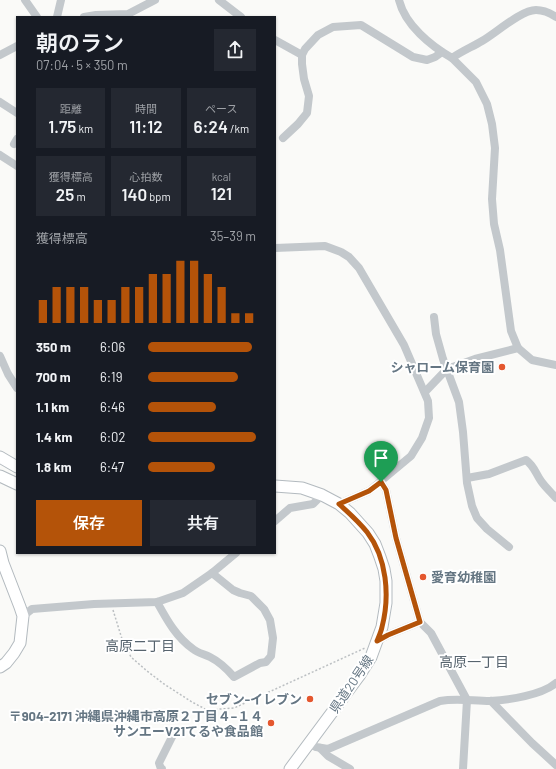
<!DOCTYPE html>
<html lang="ja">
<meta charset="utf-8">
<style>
:root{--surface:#171b24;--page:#242831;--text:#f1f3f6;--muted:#9ea1a6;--accent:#b45309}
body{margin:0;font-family:Barlow,"Noto Sans JP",sans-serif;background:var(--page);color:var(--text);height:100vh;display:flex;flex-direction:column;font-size:15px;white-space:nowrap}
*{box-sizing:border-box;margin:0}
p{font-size:13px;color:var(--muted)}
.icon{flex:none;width:22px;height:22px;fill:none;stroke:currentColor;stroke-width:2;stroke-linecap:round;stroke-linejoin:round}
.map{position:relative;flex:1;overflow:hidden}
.sheet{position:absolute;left:16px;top:16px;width:260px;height:538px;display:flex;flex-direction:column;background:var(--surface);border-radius:0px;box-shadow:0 1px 3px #0004}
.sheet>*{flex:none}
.pin{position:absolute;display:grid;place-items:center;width:34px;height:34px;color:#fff;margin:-41px -17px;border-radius:50% 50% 50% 0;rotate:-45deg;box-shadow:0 0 4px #0007}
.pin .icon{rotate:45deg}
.round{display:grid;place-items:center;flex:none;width:42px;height:42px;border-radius:0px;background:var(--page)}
.headline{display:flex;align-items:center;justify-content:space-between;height:68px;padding:0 20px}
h1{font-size:22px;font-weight:600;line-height:30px}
.stats{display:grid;grid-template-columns:repeat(3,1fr);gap:6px;height:68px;padding:4px 20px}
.stats div{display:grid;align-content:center;border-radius:0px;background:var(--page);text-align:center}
.stats b{font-size:17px;font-weight:600}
.stats small{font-size:11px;font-weight:400}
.stats p{font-size:11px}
.chart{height:112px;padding:8px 20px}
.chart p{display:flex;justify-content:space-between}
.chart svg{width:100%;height:72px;margin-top:4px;stroke:var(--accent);stroke-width:6}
.primary-button{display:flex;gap:8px;margin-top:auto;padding:8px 20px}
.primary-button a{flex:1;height:46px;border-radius:0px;background:var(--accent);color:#fff;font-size:16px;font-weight:600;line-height:46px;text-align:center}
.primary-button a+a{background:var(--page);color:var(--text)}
ul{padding:0 20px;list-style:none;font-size:13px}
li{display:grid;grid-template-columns:64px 48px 1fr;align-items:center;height:30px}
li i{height:10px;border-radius:5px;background:var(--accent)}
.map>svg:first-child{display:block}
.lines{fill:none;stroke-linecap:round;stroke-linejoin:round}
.secondary-casing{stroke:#b3babf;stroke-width:13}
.path{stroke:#bbbfc2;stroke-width:1.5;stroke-dasharray:2 2;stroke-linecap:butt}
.minor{stroke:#c3c8cc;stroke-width:8}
.secondary{stroke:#fff;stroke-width:11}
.route-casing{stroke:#fff;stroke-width:8}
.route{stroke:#b45309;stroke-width:5}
.poi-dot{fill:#e4572e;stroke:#fff;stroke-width:1.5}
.labels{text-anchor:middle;stroke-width:4;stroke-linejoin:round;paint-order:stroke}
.poi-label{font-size:13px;font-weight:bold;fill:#657683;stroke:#fff;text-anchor:end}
.street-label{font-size:13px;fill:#657683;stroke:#fff}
.neighbourhood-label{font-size:14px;fill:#57646e;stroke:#fff}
</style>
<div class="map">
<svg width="556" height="769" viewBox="0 0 556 769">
<rect width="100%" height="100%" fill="#fafaf8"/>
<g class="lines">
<defs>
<g id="secondary">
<path d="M0,457L17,467"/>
<path d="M0,476L17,484"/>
<path d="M275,486L302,488L322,495L339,504L350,513L368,533L375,544L380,557L384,569L386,581V603L382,627L371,657L359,676L290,769"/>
<path d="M0,551L3,563L20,607L23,616L20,643L14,653L6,663L0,667"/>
</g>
</defs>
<use href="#secondary" class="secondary-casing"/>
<path class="path" d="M113,610L122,639L131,657L147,671L164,684L192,702L207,710L234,708L365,648"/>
<g class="minor">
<path d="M25,0L37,17"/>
<path d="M219,0L241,17"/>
<path d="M399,0C405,25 431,46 452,58C462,51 472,47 482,41C496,33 521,10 536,10C544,10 550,13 556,17"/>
<path d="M57,17L61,0"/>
<path d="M84,17L96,15L128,14L155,0"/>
<path d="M275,40L302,55L305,49L318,35L333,27L361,25L413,57L427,60L435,57L442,52"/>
<path d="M0,55L17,46"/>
<path d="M452,58L476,82L487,104L492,124L495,148L492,199L494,224L500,250L511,331L518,348"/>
<path d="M0,102L17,113"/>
<path d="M283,138L298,124L307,113L309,96L304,79L302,64V55"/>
<path d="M14,144L17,139"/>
<path d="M0,155L17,166"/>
<path d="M275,248L325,246L341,252L349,257L359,268L404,345L428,401L429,418L422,438L411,456L369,491L339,504"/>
<path d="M434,317L436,334L443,359L459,402L463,432L467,483L472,506L477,518L487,529L509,547"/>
<path d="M0,356L8,374L17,388"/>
<path d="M425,392L447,369L475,359L518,348L532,360L556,365"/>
<path d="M467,478L489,474L526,460C534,466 535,472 541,481C545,487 551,492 556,498"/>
<path d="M381,482L386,490L396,538L420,622L431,633L467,700L463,769"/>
<path d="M275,521L290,508L313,504L322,495"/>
<path d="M157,602C167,620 176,637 193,649C198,653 204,654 210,657C220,662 227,669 234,677L260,663L266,662L271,656L273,638L270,620L264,609L251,596L240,593L233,590L212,573"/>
<path d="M23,616L32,609L94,604L157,602L183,593L212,573L236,553"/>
<path d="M377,641L388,635L420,622"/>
<path d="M491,701L532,743L556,765"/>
<path d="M309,744L316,747L328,749L440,701C457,698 473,701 490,701C509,700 542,695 556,683"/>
<path d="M320,748L328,756L350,769"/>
<path d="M162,769H161L159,763L174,733"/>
</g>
<use href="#secondary" class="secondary"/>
</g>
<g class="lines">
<defs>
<path id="route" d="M381,482L386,490L396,538L420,622L388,635L377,641C379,636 381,632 382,627C390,596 387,558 367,532C359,522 349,513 339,504L369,491Z"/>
</defs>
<use href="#route" class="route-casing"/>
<use href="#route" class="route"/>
</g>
<g class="poi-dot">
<circle cx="502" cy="367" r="4"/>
<circle cx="423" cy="577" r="4"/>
<circle cx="310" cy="699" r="4"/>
<circle cx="271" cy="723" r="4"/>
</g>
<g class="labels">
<g class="poi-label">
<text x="494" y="372">シャローム保育園</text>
<text x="431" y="582" text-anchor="start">愛育幼稚園</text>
<text x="302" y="704">セブン-イレブン</text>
<text x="263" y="721">〒904-2171 沖縄県沖縄市高原２丁目４−１４<tspan x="263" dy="15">サンエーV21てるや食品館</tspan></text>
</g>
<g class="street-label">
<text transform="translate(351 684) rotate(-56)" y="5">県道20号線</text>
</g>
<g class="neighbourhood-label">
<text x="140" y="651">高原二丁目</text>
<text x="474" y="667">高原一丁目</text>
</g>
</g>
</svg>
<div class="pin" style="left:381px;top:482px;background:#1e9e55"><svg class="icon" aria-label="arrive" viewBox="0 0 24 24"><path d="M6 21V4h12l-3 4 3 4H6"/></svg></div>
<section class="sheet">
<div class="headline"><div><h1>朝のラン</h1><p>07:04 · 5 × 350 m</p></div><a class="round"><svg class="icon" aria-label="share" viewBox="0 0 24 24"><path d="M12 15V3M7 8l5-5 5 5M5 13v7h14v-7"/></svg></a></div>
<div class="stats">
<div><p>距離</p><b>1.75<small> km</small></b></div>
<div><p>時間</p><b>11:12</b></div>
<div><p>ペース</p><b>6:24<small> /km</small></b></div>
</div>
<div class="stats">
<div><p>獲得標高</p><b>25<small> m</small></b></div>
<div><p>心拍数</p><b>140<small> bpm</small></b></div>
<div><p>kcal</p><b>121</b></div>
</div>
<div class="chart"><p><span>獲得標高</span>35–39 m</p>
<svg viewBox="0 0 160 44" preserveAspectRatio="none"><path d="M5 44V30M15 44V22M25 44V22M35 44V22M45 44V30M55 44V30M65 44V22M75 44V22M85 44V14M95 44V14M105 44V6M115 44V6M125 44V14M135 44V22M145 44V38M155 44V38"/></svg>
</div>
<ul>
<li><b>350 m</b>6:06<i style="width:96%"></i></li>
<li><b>700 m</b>6:19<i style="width:83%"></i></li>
<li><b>1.1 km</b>6:46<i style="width:63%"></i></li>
<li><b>1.4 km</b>6:02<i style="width:100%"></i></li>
<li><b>1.8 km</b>6:47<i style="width:62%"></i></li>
</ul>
<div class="primary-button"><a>保存</a><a>共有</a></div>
</section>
</div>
